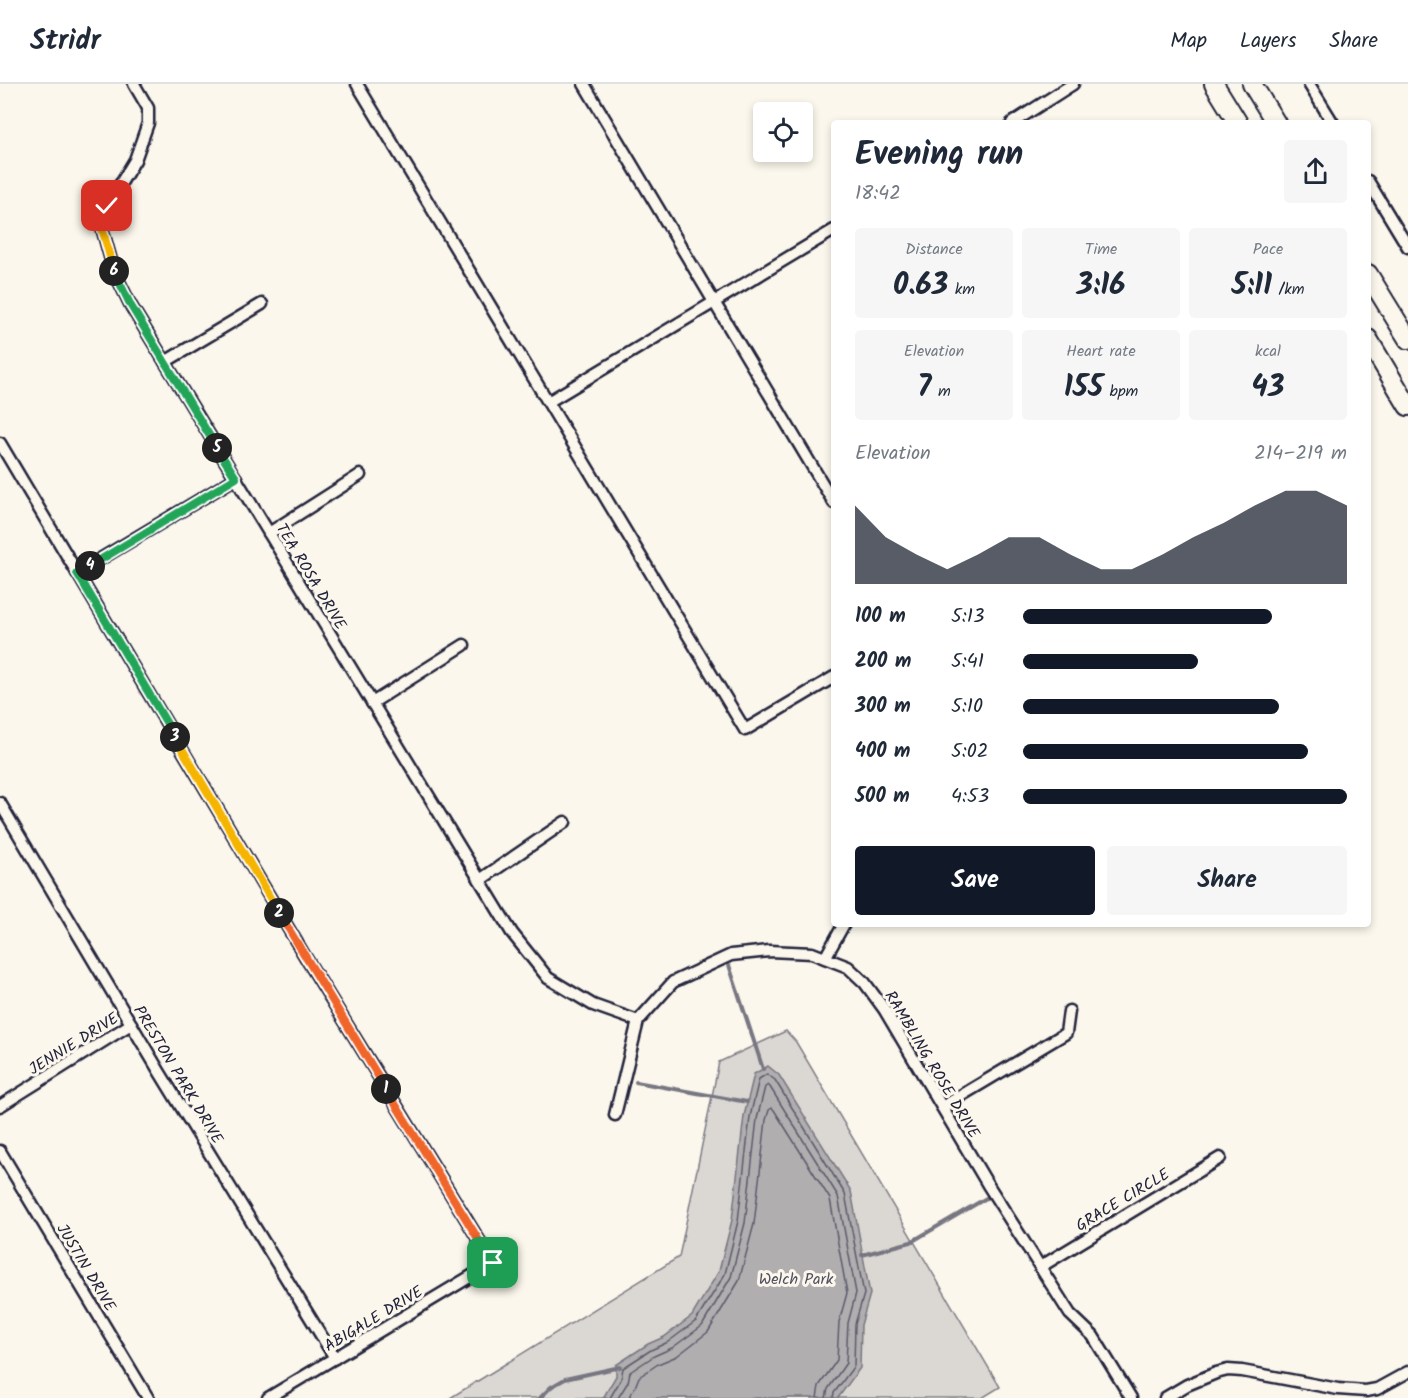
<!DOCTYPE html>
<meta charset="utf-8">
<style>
:root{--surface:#fff;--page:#f6f6f7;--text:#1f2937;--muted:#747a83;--line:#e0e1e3;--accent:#111827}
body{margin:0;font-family:Kalam,sans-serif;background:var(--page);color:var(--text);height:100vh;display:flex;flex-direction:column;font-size:22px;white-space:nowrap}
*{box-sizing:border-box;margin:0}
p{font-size:20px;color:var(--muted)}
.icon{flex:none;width:33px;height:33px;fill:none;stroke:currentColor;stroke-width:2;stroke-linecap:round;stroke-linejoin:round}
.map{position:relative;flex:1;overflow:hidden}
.details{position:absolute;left:831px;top:36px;width:540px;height:807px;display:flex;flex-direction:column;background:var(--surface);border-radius:6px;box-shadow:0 3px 9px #0003}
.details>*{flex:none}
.controls{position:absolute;left:753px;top:18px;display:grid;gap:12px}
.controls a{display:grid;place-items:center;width:60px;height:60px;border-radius:6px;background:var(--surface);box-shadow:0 3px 9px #0003;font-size:30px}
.pin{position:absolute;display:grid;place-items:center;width:51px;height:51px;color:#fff;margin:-26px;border-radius:12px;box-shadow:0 3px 9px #0006}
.km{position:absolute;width:30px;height:30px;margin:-15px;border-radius:50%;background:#222;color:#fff;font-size:16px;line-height:30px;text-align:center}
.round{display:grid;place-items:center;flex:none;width:63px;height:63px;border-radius:6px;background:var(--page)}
.summary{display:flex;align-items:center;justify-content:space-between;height:102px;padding:0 24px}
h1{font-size:33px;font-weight:600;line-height:45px}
.figures{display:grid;grid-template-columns:repeat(3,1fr);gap:9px;height:102px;padding:6px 24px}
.figures div{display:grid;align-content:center;border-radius:6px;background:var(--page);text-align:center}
.figures b{font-size:30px;font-weight:600}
.figures small{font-size:16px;font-weight:400}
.figures p{font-size:16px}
.chart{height:168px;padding:12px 24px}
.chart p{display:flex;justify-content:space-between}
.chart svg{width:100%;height:108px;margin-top:6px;fill:var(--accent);opacity:.7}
.primary-button{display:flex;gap:12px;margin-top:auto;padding:12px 24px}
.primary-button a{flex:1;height:69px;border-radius:6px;background:var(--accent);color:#fff;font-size:24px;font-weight:600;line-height:69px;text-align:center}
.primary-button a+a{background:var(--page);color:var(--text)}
ul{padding:0 24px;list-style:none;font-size:20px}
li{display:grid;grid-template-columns:96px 72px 1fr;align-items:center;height:45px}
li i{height:15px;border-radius:8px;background:var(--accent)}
header{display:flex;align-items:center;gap:36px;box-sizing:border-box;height:84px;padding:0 30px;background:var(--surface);border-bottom:2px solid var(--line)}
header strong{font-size:28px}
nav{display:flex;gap:33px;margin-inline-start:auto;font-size:21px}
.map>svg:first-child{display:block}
.green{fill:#dbd8d3;stroke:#7e7d87;stroke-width:1.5}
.water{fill:#b1aeb0;stroke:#787681;stroke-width:1.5}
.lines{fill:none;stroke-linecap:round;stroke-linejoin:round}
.shore{stroke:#5b5a6a;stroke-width:1.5}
.stream{stroke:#787681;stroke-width:4}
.minor-casing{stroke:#22223b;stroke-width:15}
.trunk-casing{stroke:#22223b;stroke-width:22}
.minor{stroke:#fbf7ec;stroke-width:10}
.trunk{stroke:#fbf7ec;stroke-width:18}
.split-1-casing{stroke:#fff;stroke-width:12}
.split-2-casing{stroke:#fff;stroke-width:12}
.split-3-casing{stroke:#fff;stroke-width:12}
.split-4-casing{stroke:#fff;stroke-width:12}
.split-5-casing{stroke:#fff;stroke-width:12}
.split-6-casing{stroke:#fff;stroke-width:12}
.split-7-casing{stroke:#fff;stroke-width:12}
.split-1{stroke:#f0652b;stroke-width:8}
.split-2{stroke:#f0652b;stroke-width:8}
.split-3{stroke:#f5b400;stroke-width:8}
.split-4{stroke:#22a559;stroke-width:8}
.split-5{stroke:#22a559;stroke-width:8}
.split-6{stroke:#22a559;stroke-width:8}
.split-7{stroke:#f5b400;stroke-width:8}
.labels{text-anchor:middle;stroke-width:6;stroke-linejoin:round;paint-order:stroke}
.street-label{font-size:16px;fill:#22223b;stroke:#fbf7ec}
.park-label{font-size:16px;fill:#505061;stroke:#fbf7ec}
</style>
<header>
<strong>Stridr</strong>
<nav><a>Map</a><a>Layers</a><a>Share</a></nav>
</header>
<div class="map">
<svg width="1408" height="1314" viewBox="0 0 1408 1314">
<rect width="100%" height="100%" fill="#fbf7ec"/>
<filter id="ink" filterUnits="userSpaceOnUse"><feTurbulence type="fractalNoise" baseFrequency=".0167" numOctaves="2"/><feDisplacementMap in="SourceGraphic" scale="12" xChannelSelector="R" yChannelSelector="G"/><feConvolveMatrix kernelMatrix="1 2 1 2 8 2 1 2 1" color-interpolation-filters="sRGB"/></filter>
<g filter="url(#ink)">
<path class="green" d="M786,947L796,958L1000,1303L982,1314H450L679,1173L719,978Z"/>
<path class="water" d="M768,982L779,991L851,1107L870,1210L861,1241L860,1284L838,1314H603L616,1292V1281L648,1260L664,1253L692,1232L719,1187L732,1136L744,1032L754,990Z"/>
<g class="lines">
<g class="shore">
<path d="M610,1314L621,1295L623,1284L651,1266L668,1258L696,1237L725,1190L738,1137L750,1033L759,995L767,990L775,996L845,1110L864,1210L855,1240L854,1282L834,1309L833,1314"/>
<path d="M618,1314L628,1298L630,1288L654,1272L672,1264L702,1242L731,1193L745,1139L757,1035L765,1003L768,1001L770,1003L838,1112L856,1209L848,1239L846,1279L828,1305L826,1314"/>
<path d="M629,1314L635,1303L639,1293L658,1280L677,1272L708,1248L739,1197L754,1140L766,1036L769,1026L772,1024L774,1026L830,1115L847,1209L839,1238L837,1276L819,1302L817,1314"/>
</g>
<g class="stream">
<path d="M728,878L763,985"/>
<path d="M636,998L747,1018"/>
<path d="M862,1171L911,1158L988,1113"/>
<path d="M540,1314L551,1303L565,1295L620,1283"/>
</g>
<defs>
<g id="minor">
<path d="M134,0L148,24V39L135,76L107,122L102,144L114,187L131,222L512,849L548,894L593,921L638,937"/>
<path d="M357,0L745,646L834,593"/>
<path d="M584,0L834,419"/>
<path d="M1309,0L1333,39"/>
<path d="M1012,39L1073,0"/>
<path d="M1368,97L1408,163"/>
<path d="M165,278L262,220"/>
<path d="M548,318L834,146"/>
<path d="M0,359L306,874L493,1179L268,1314"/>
<path d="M269,449L360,391"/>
<path d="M77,489L236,394"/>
<path d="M372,619L464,561"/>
<path d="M0,719L159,987L335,1274"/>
<path d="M480,796L565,738"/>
<path d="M825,874L844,840"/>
<path d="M0,1022L131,940"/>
<path d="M942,1023L1066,949L1069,927"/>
<path d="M615,1031L638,937L673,898L731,871L769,867L812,869L848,883L865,899L884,925L988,1101L1070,1230L1093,1252L1131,1314"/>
<path d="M0,1067L148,1314"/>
<path d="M1040,1183L1220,1074"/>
<path d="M1165,1314L1187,1301L1216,1289L1228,1286L1242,1287L1338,1305L1366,1307L1377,1305L1408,1288"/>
</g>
<g id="trunk">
<path d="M1214,0L1238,39"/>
<path d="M1252,0L1276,39"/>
<path d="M1368,190L1408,255"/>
<path d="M1368,255L1408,322"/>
</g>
</defs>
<use href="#minor" class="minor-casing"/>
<use href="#trunk" class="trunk-casing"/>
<use href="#minor" class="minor"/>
<use href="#trunk" class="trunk"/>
</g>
</g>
<g class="lines" filter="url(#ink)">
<defs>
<path id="split-1" d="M386,1005L493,1179"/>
<path id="split-2" d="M279,829L386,1005"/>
<path id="split-3" d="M175,653L279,829"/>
<path id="split-4" d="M90,482L77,489L175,653"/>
<path id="split-5" d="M90,482L236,394L217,364"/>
<path id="split-6" d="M114,187L131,222L217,364"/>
<path id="split-7" d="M107,122L102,144L114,187"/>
</defs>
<use href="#split-1" class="split-1-casing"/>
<use href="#split-2" class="split-2-casing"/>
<use href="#split-3" class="split-3-casing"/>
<use href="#split-4" class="split-4-casing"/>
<use href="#split-5" class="split-5-casing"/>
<use href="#split-6" class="split-6-casing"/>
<use href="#split-7" class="split-7-casing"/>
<use href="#split-1" class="split-1"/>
<use href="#split-2" class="split-2"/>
<use href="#split-3" class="split-3"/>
<use href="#split-4" class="split-4"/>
<use href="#split-5" class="split-5"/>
<use href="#split-6" class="split-6"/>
<use href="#split-7" class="split-7"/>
</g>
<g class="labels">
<g class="street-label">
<text transform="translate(312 492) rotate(59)" y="6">TEA ROSA DRIVE</text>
<text transform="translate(73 959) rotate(-32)" y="6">JENNIE DRIVE</text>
<text transform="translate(933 980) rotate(59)" y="6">RAMBLING ROSE DRIVE</text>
<text transform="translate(179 990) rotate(59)" y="6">PRESTON PARK DRIVE</text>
<text transform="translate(1122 1115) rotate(-31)" y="6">GRACE CIRCLE</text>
<text transform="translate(87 1183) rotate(59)" y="6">JUSTIN DRIVE</text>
<text transform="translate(373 1234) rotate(-31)" y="6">ABIGALE DRIVE</text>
</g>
<g class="park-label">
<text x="796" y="1200">Welch Park</text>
</g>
</g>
</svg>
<div class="controls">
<a><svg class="icon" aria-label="locate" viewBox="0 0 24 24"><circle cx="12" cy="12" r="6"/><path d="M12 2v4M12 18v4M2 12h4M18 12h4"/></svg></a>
</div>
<div class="pin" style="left:493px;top:1179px;background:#1e9e55"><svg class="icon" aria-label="arrive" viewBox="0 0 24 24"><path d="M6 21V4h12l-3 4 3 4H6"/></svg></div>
<div class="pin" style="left:107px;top:122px;background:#d93025"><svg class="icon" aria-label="check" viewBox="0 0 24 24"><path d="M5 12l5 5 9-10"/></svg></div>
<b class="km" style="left:386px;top:1005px">1</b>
<b class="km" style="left:279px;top:829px">2</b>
<b class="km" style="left:175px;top:653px">3</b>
<b class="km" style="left:90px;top:482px">4</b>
<b class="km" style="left:217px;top:364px">5</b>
<b class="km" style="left:114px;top:187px">6</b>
<section class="details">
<div class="summary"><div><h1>Evening run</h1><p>18:42</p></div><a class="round"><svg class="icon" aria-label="share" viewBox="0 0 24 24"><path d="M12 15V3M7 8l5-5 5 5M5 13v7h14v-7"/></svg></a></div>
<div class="figures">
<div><p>Distance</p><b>0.63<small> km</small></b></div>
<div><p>Time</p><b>3:16</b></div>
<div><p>Pace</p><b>5:11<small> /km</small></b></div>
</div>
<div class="figures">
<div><p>Elevation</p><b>7<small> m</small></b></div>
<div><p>Heart rate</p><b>155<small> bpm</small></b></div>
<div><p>kcal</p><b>43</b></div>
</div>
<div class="chart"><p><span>Elevation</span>214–219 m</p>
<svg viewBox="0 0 160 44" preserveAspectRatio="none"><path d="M0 44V12L10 25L20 32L30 38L40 32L50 25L60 25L70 32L80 38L90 38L100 32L110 25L120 19L130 12L140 6L150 6L160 12V44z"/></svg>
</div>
<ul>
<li><b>100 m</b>5:13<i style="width:77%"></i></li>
<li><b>200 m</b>5:41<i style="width:54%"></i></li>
<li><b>300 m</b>5:10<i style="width:79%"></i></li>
<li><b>400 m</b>5:02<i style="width:88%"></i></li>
<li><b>500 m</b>4:53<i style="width:100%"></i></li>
</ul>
<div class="primary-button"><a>Save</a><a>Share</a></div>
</section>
</div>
